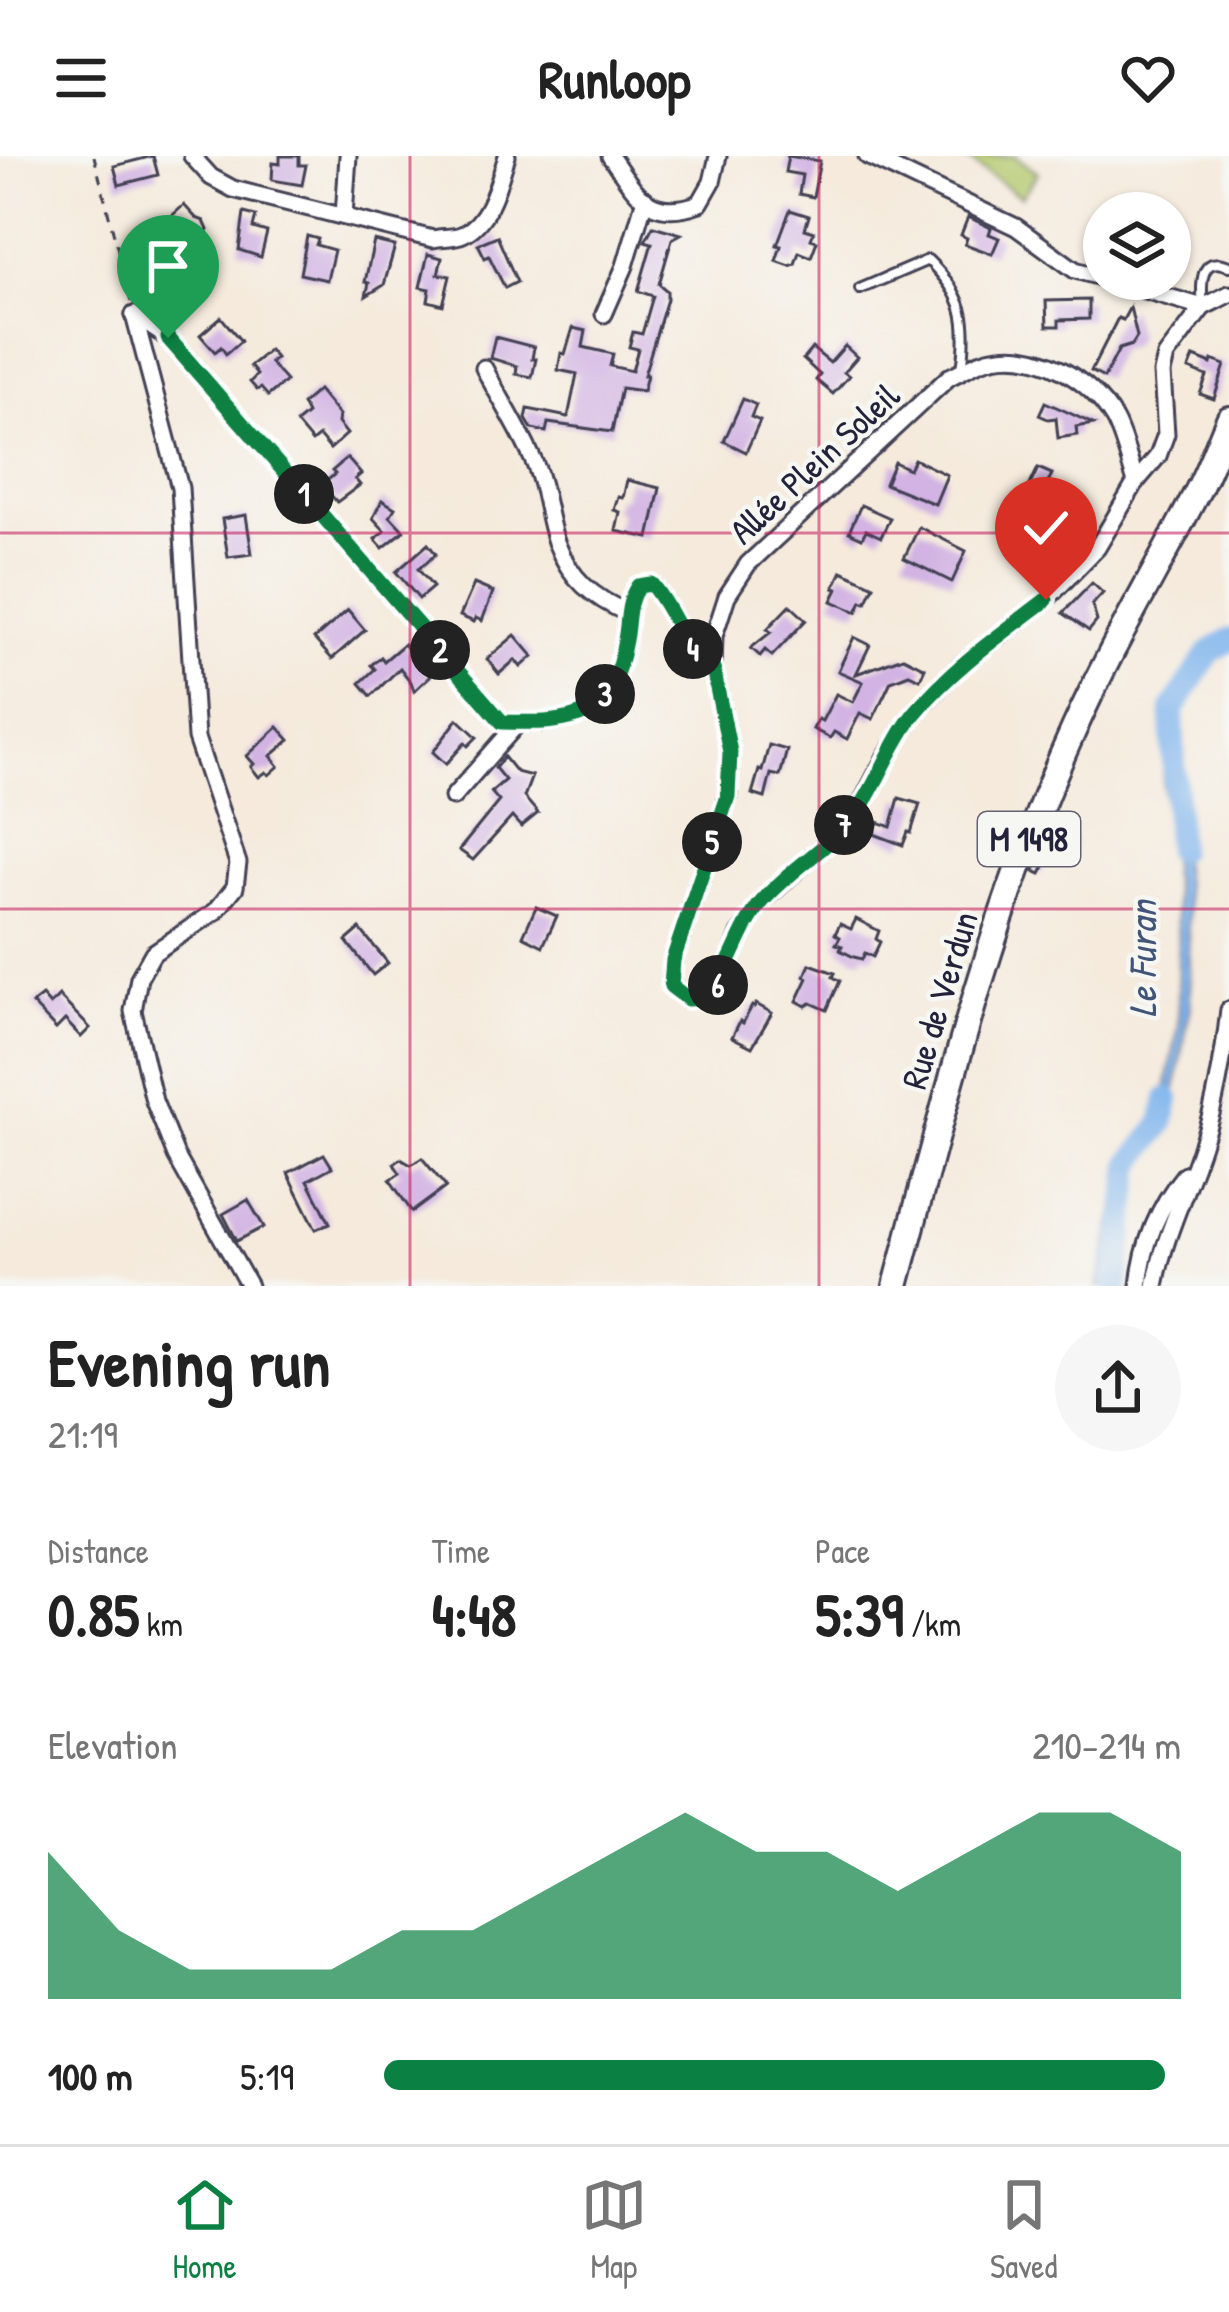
<!DOCTYPE html>
<meta charset="utf-8">
<style>
:root{--surface:#fff;--page:#f6f6f6;--text:#222;--muted:#767676;--line:#e0e0e0;--accent:#0b8043}
body{margin:0;font-family:"Patrick Hand",sans-serif;background:var(--page);color:var(--text);height:100vh;display:flex;flex-direction:column;font-size:45px;white-space:nowrap}
*{box-sizing:border-box;margin:0}
p{font-size:39px;color:var(--muted)}
.icon{flex:none;width:66px;height:66px;fill:none;stroke:currentColor;stroke-width:2;stroke-linecap:round;stroke-linejoin:round}
.map{position:relative;height:1130px;overflow:hidden}
.details{display:flex;flex-direction:column;background:var(--surface);flex:1}
.details>*{flex:none}
.buttons{position:absolute;left:1083px;top:36px;display:grid;gap:24px}
.buttons a{display:grid;place-items:center;width:108px;height:108px;border-radius:50%;background:var(--surface);box-shadow:0 3px 9px #0004;font-size:60px}
.pin{position:absolute;display:grid;place-items:center;width:102px;height:102px;color:#fff;margin:-123px -51px;border-radius:50% 50% 50% 0;rotate:-45deg;box-shadow:0 0 12px #0007}
.pin .icon{rotate:45deg}
.km{position:absolute;width:60px;height:60px;margin:-30px;border-radius:50%;background:#222;color:#fff;font-size:33px;line-height:60px;text-align:center}
.round{display:grid;place-items:center;flex:none;width:126px;height:126px;border-radius:63px;background:var(--page)}
.overview{display:flex;align-items:center;justify-content:space-between;height:204px;padding:0 48px}
h1{font-size:66px;font-weight:700;line-height:90px}
.figures{display:grid;grid-template-columns:repeat(3,1fr);gap:18px;height:204px;padding:12px 48px}
.figures div{display:grid;align-content:center}
.figures b{font-size:60px;font-weight:700}
.figures small{font-size:33px;font-weight:400}
.figures p{font-size:33px}
.chart{height:336px;padding:24px 48px}
.chart p{display:flex;justify-content:space-between}
.chart svg{width:100%;height:216px;margin-top:12px;fill:var(--accent);opacity:.7}
ul{padding:0 48px;list-style:none;font-size:39px}
li{display:grid;grid-template-columns:192px 144px 1fr;align-items:center;height:90px}
li i{height:30px;border-radius:15px;background:var(--accent)}
header{display:flex;justify-content:space-between;align-items:center;height:156px;padding:0 48px;background:var(--surface);font-size:54px;font-weight:700}
.tabs{display:flex;justify-content:space-around;align-items:center;height:168px;border-top:3px solid var(--line);background:var(--surface);font-size:33px;color:var(--muted)}
.tabs a{display:grid;justify-items:center;gap:6px}
.tabs .on{color:var(--accent)}
.map>svg:first-child{display:block}
.green{fill:#b4c96d;stroke:#6b7654;stroke-width:3}
.water{fill:#7eb4ed;stroke:#506b94;stroke-width:3}
.lines{fill:none;stroke-linecap:round;stroke-linejoin:round}
.river{stroke:#7eb4ed;stroke-width:24}
.building{fill:#d2b3e3}
.lane-casing{stroke:#424053;stroke-width:14}
.street-casing{stroke:#424053;stroke-width:21}
.primary-casing{stroke:#424053;stroke-width:30}
.path{stroke:#424053;stroke-width:3;stroke-dasharray:9 9;stroke-linecap:butt}
.lane{stroke:#fff;stroke-width:8}
.street{stroke:#fff;stroke-width:15}
.primary{stroke:#fff;stroke-width:24}
.route-casing{stroke:#fff;stroke-width:24}
.route{stroke:#0b8043;stroke-width:15}
.grid{fill:none;stroke:#c2185b;stroke-width:3;stroke-opacity:0.55}
.labels{text-anchor:middle;stroke-width:9;stroke-linejoin:round;paint-order:stroke}
.shield{fill:#f6f6f2;stroke:#626272;stroke-width:3}
.shield-label{font-size:33px;font-weight:bold;fill:#22223b}
.street-label{font-size:36px;fill:#22223b;stroke:#f6f6f2}
.water-label{font-size:39px;font-style:italic;fill:#425579;stroke:#f6f6f2}
</style>
<header><svg class="icon" aria-label="menu" viewBox="0 0 24 24"><path d="M4 6h16M4 12h16M4 18h16"/></svg>Runloop<svg class="icon" aria-label="heart" viewBox="0 0 24 24"><path d="M12 20l-8-8c-3-5 5-10 8-4 3-6 11-1 8 4z"/></svg></header>
<div class="map">
<svg width="1229" height="1130" viewBox="0 0 1229 1130">
<rect width="100%" height="100%" fill="#f6f6f2"/>
<filter id="ink" filterUnits="userSpaceOnUse"><feTurbulence type="fractalNoise" baseFrequency=".00833" numOctaves="2"/><feDisplacementMap in="SourceGraphic" scale="24" xChannelSelector="R" yChannelSelector="G"/><feConvolveMatrix kernelMatrix="1 2 1 2 8 2 1 2 1" color-interpolation-filters="sRGB"/></filter>
<filter id="wash" filterUnits="userSpaceOnUse"><feTurbulence type="fractalNoise" baseFrequency=".004" numOctaves="4" result="noise"/><feDisplacementMap in="SourceGraphic" scale="48" xChannelSelector="R" yChannelSelector="G"/><feGaussianBlur stdDeviation="2.7" result="paint"/><feColorMatrix in="noise" values="0 0 0 0 0 0 0 0 0 0 0 0 0 0 0 0 0 1.4 0 .05"/><feComposite in="paint" operator="in"/></filter>
<g filter="url(#wash)">
<rect width="100%" height="100%" fill="#f5eadc"/>
<path class="green" d="M963,0H1015L1038,17L1021,41Z"/>
<path class="water" d="M1229,481V492L1195,516L1179,546L1173,581V639L1187,757L1190,850L1169,970L1167,977L1135,1011L1109,1130H1098L1125,1013L1132,1001L1158,976L1179,870L1178,777L1163,629L1166,551L1189,509L1208,490Z"/>
<g class="lines">
<g class="river">
<path d="M1177,694L1172,555L1209,497L1229,484"/>
<path d="M1116,1130L1132,1007L1163,967L1168,943"/>
</g>
</g>
<g id="blocks">
<g class="building">
<path d="M153,0L158,19L119,29L114,10Z"/>
<path d="M280,0H299V9H306L302,29L272,24L273,7L280,8Z"/>
<path d="M788,0L820,5L813,41L799,38L802,19L785,16Z"/>
<path d="M184,49L196,62L204,65L208,74L191,91L166,65Z"/>
<path d="M790,54L809,60L805,73L814,76L811,83L817,85L811,101L799,96L795,108L790,110L776,105L781,90L777,89Z"/>
<path d="M244,57L256,60L253,72L267,76L261,101L239,94Z"/>
<path d="M968,61L991,72L989,78L999,82L992,98L965,88L967,82L961,79Z"/>
<path d="M653,70L681,78L672,83L659,128L667,135V143L644,219H647L643,235L621,232L612,276L548,267L546,276L532,273L526,263L528,253L568,261L577,218L558,214L561,197L565,198L573,172L586,175L583,191L613,198L610,210L632,215L638,193L629,191L633,176L642,178L653,140L638,135L652,87L645,85Z"/>
<path d="M307,80L318,83L316,89L334,94L327,124L300,118Z"/>
<path d="M497,80L517,126L505,132L489,100L485,102L478,88Z"/>
<path d="M374,85L395,90L384,129L366,140L369,127L365,126Z"/>
<path d="M428,98L442,102L438,118L450,120L443,149L428,145L430,133L420,131Z"/>
<path d="M1089,144V163L1059,164V170H1047L1046,145Z"/>
<path d="M1130,151L1137,181L1132,189L1119,193L1104,222L1091,215L1118,162L1123,164Z"/>
<path d="M221,161L241,185L226,198L221,191L215,196L200,179Z"/>
<path d="M495,181L534,191L532,203H536L532,221L516,218L517,210L490,202Z"/>
<path d="M845,190L857,201L844,216L849,220L833,238L816,224L820,219L803,203L812,192L830,207Z"/>
<path d="M269,194L276,202L270,207L286,225L268,240L261,232L257,234L250,226L257,219L250,210Z"/>
<path d="M1194,201L1211,208L1212,204L1225,209L1214,243L1200,238L1207,220L1189,213Z"/>
<path d="M318,234L339,259L338,267L347,278L330,293L319,280L312,286L296,267L307,258L302,248Z"/>
<path d="M743,243L756,249L751,261L760,265L746,296L724,285Z"/>
<path d="M1045,246L1063,254L1093,268L1076,271L1077,279L1058,282L1056,262L1048,263L1039,259Z"/>
<path d="M347,302L361,318L355,323L360,329L337,346L322,329L335,318L332,315Z"/>
<path d="M914,303L947,319L935,348L885,328L894,306L909,313Z"/>
<path d="M1038,312L1052,318L1031,363L1017,356Z"/>
<path d="M627,324L660,332L649,382L616,375L620,356L614,354L618,341L623,342Z"/>
<path d="M382,344L395,352L390,360L404,375L383,392L375,383L385,375L373,362Z"/>
<path d="M861,349L890,362L881,381L866,374L862,382L849,376Z"/>
<path d="M246,359L252,398L228,401L222,363Z"/>
<path d="M919,371L966,395L952,426L904,402Z"/>
<path d="M428,388L436,398L418,413L433,431L419,443L396,416Z"/>
<path d="M842,415L874,430L866,447L862,445L857,456L832,445L838,433L834,432Z"/>
<path d="M1092,427L1103,437L1092,449L1097,465L1089,475L1063,457Z"/>
<path d="M474,428L493,436L482,465L476,462L474,466L460,460Z"/>
<path d="M790,449L806,464L772,500L765,494L760,500L751,492L771,476L767,473Z"/>
<path d="M348,454L365,474L332,503L314,483Z"/>
<path d="M515,479L533,500L521,511L515,504L499,518L487,503Z"/>
<path d="M854,481L870,489L856,518L903,501L925,512L920,523L909,518L891,525L873,563L860,557L847,583L834,576L830,582L813,573L818,563L822,565L836,538L853,546L863,526L838,515Z"/>
<path d="M404,488L430,520L414,535L411,526L400,512L371,540L360,527L375,513L371,509L381,501L384,505Z"/>
<path d="M458,563L477,581L468,590L465,587L446,608L433,596Z"/>
<path d="M278,571L290,584L271,600L279,610L269,619L266,616L259,621L251,611L254,608L247,600Z"/>
<path d="M769,589L787,594L780,620L771,618L765,642L752,638L759,614L762,615Z"/>
<path d="M504,601L516,616L532,620L524,641L538,657L521,671L512,661L473,704L459,694L499,645L491,636L505,624L495,612Z"/>
<path d="M899,642L920,648L911,677L908,676L903,689L874,678L878,666L891,671Z"/>
<path d="M1050,674L1075,684L1067,703L1052,697L1041,718L1034,715Z"/>
<path d="M536,751L557,760L543,790L523,780Z"/>
<path d="M856,763L879,775L876,783L880,786L873,801L865,797L862,803L854,801L840,794L842,790L836,788L840,781L835,778L840,768L851,773Z"/>
<path d="M360,773L388,807L373,819L346,785Z"/>
<path d="M810,808L835,817L833,821L840,825L827,854L811,847L806,850L797,845L808,822L805,820Z"/>
<path d="M42,840L50,849L59,840L90,872L81,881L65,864L56,873L32,848Z"/>
<path d="M756,848L772,857L752,891L732,881L740,865L743,867L752,850L754,851Z"/>
<path d="M324,998L332,1011L308,1024L330,1067L316,1073L288,1017Z"/>
<path d="M422,1002L446,1031L412,1056L390,1024L400,1017L394,1008L401,1003L411,1009Z"/>
<path d="M248,1044L264,1071L237,1085L223,1058Z"/>
</g>
</g>
</g>
<g filter="url(#ink)">
<use href="#blocks" fill-opacity="0" stroke="#424053" stroke-width="3"/>
<g class="lines">
<defs>
<g id="lane">
<path d="M860,133L928,104C965,140 969,164 962,214"/>
<path d="M1203,151C1201,132 1198,97 1229,110"/>
</g>
<g id="street">
<path d="M192,0L211,21L233,33L433,83C442,81 456,82 463,78C490,66 499,25 507,0"/>
<path d="M610,0C637,37 648,66 700,47L712,26L718,0"/>
<path d="M867,0L1016,71L1075,114L1104,122"/>
<path d="M344,60L348,0"/>
<path d="M1106,123L1203,151"/>
<path d="M604,158L625,110L645,43"/>
<path d="M134,159L180,332L196,582L238,707L235,731L216,755L153,797L139,822L133,855L154,945L176,1000L249,1130"/>
<path d="M134,159L168,182L502,566C575,568 611,565 625,484C629,464 626,448 638,431L651,428C674,454 683,493 713,511"/>
<path d="M484,212C501,245 523,278 537,313C546,337 548,363 556,386C570,423 593,442 628,457"/>
<path d="M1136,326C1129,306 1124,281 1114,263C1090,223 1039,193 993,202C978,204 963,215 949,221L748,408L727,440L714,480L713,511L730,596L728,640L673,804L671,829L688,843L706,842L722,824L740,778L762,746L833,681L859,652L885,602L914,558L960,510L1046,444L1097,392L1136,326L1158,300L1166,278L1162,217L1166,200L1203,151L1229,138"/>
<path d="M453,641L519,566"/>
<path d="M1139,1130C1143,1088 1158,1051 1185,1018"/>
<path d="M1155,1130C1164,1079 1188,1034 1203,985C1217,943 1224,898 1229,854"/>
</g>
<path id="primary" d="M896,1130C946,942 993,751 1074,573C1110,493 1155,417 1196,338C1209,314 1218,288 1229,263"/>
</defs>
<use href="#lane" class="lane-casing"/>
<use href="#street" class="street-casing"/>
<use href="#primary" class="primary-casing"/>
<path class="path" d="M94,0L131,146"/>
<use href="#lane" class="lane"/>
<use href="#street" class="street"/>
<use href="#primary" class="primary"/>
</g>
</g>
<g class="lines" filter="url(#ink)">
<defs>
<path id="route" d="M168,182L502,566C575,568 611,565 625,484C629,464 626,448 638,430L651,428C674,454 682,493 713,512L730,596L728,640L673,804L671,830L688,843L706,842C731,814 737,777 761,747C790,712 834,690 860,652C880,622 892,586 915,557C952,512 1000,479 1046,444"/>
</defs>
<use href="#route" class="route-casing"/>
<use href="#route" class="route"/>
</g>
<path class="grid" d="M410,0V1130M819,0V1130M0,377H1229M0,753H1229"/>
<g class="labels">
<rect class="shield" x="978" y="656" width="102" height="54" rx="9"/>
<g class="shield-label">
<text x="1029" y="695">M 1498</text>
</g>
<g class="street-label">
<text transform="translate(814 307) rotate(-43)" y="13">Allée Plein Soleil</text>
<text transform="translate(939 844) rotate(-73)" y="13">Rue de Verdun</text>
</g>
<g class="water-label">
<text transform="translate(1142 803) rotate(-90)" y="14">Le Furan</text>
</g>
</g>
</svg>
<div class="buttons">
<a><svg class="icon" aria-label="layers" viewBox="0 0 24 24"><path d="M12 4l9 5-9 5-9-5zM3 14l9 5 9-5"/></svg></a>
</div>
<div class="pin" style="left:168px;top:182px;background:#1e9e55"><svg class="icon" aria-label="arrive" viewBox="0 0 24 24"><path d="M6 21V4h12l-3 4 3 4H6"/></svg></div>
<div class="pin" style="left:1046px;top:444px;background:#d93025"><svg class="icon" aria-label="check" viewBox="0 0 24 24"><path d="M5 12l5 5 9-10"/></svg></div>
<b class="km" style="left:304px;top:338px">1</b>
<b class="km" style="left:440px;top:494px">2</b>
<b class="km" style="left:605px;top:538px">3</b>
<b class="km" style="left:693px;top:493px">4</b>
<b class="km" style="left:712px;top:686px">5</b>
<b class="km" style="left:718px;top:829px">6</b>
<b class="km" style="left:844px;top:669px">7</b>
</div>
<section class="details">
<div class="overview"><div><h1>Evening run</h1><p>21:19</p></div><a class="round"><svg class="icon" aria-label="share" viewBox="0 0 24 24"><path d="M12 15V3M7 8l5-5 5 5M5 13v7h14v-7"/></svg></a></div>
<div class="figures">
<div><p>Distance</p><b>0.85<small> km</small></b></div>
<div><p>Time</p><b>4:48</b></div>
<div><p>Pace</p><b>5:39<small> /km</small></b></div>
</div>
<div class="chart"><p><span>Elevation</span>210–214 m</p>
<svg viewBox="0 0 160 44" preserveAspectRatio="none"><path d="M0 44V14L10 30L20 38L30 38L40 38L50 30L60 30L70 22L80 14L90 6L100 14L110 14L120 22L130 14L140 6L150 6L160 14V44z"/></svg>
</div>
<ul>
<li><b>100 m</b>5:19<i style="width:98%"></i></li>
</ul>
</section>
<nav class="tabs">
<a class="on"><svg class="icon" aria-label="home" viewBox="0 0 24 24"><path d="M3 11l9-7 9 7M6 9v11h12V9"/></svg>Home</a>
<a><svg class="icon" aria-label="map" viewBox="0 0 24 24"><path d="M3 6l6-2 6 2 6-2v14l-6 2-6-2-6 2zM9 4v14M15 6v14"/></svg>Map</a>
<a><svg class="icon" aria-label="saved" viewBox="0 0 24 24"><path d="M7 4h10v16l-5-4-5 4z"/></svg>Saved</a>
</nav>
